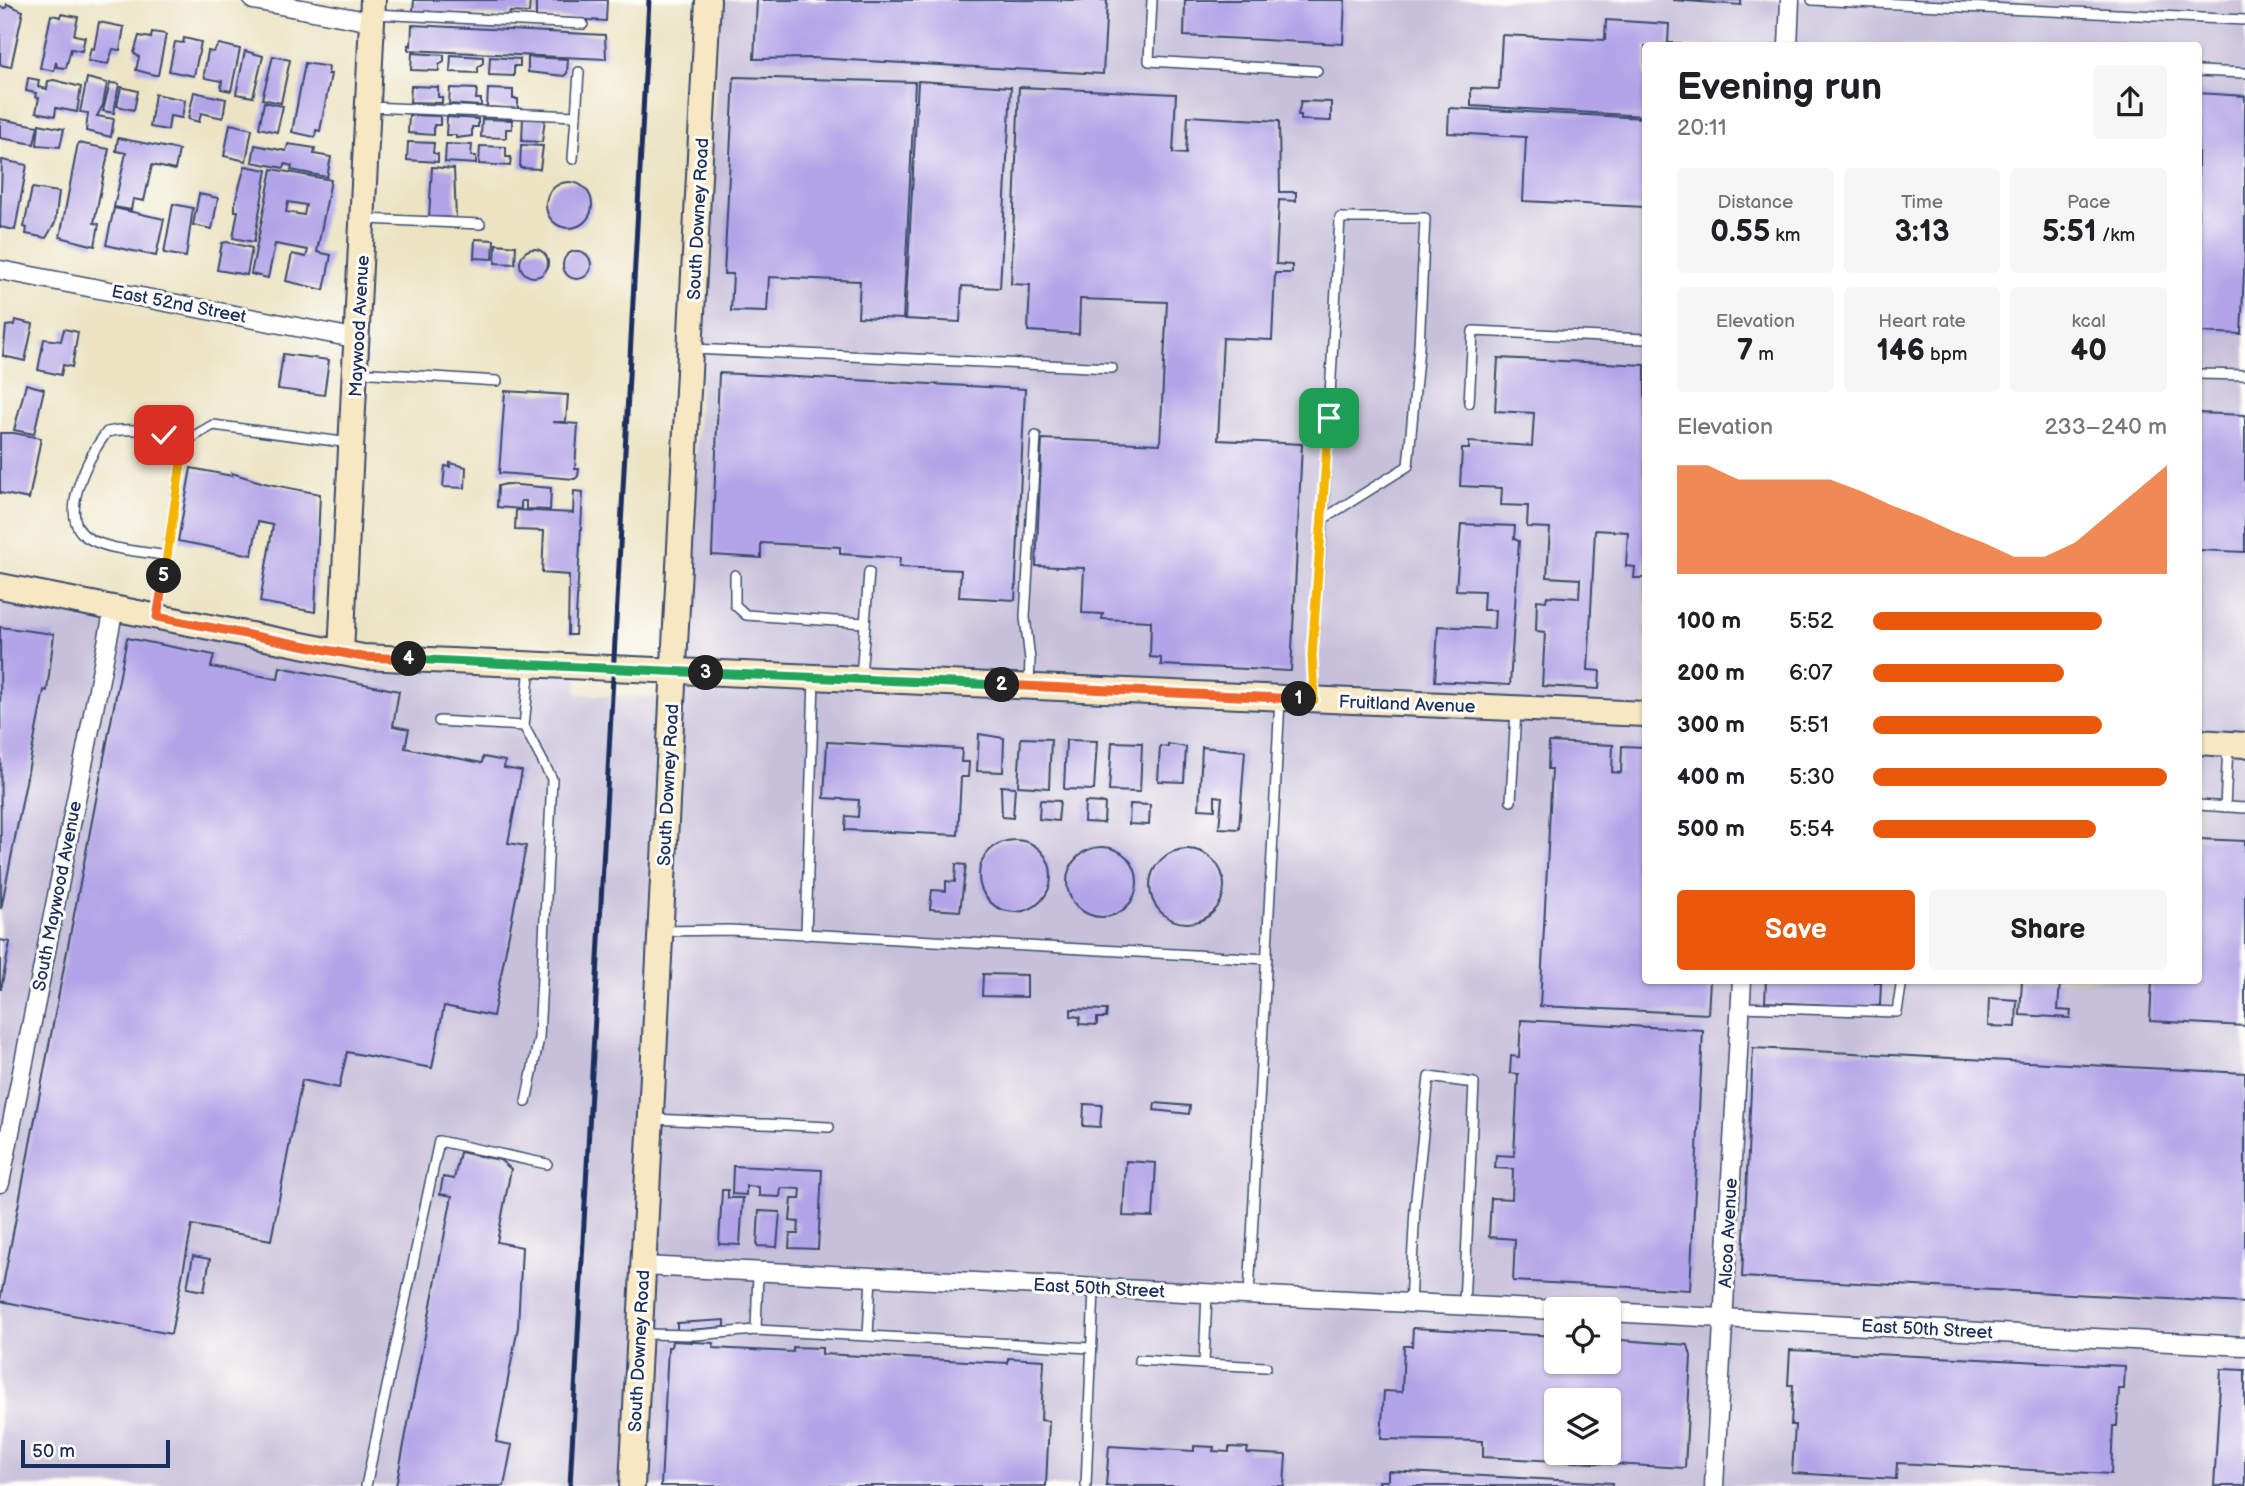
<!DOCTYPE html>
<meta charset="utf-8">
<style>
:root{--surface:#fff;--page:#f6f6f6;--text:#202124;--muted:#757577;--accent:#ea580c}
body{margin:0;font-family:"Balsamiq Sans",sans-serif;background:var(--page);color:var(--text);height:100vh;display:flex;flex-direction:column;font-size:26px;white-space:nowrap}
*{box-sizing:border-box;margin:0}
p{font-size:23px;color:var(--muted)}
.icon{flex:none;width:38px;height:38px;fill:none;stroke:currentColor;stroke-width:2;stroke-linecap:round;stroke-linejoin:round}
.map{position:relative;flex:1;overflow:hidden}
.side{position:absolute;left:1642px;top:42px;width:560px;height:942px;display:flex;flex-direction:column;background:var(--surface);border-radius:7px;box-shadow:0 2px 5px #0004}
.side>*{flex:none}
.controls{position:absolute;left:1544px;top:1297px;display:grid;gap:14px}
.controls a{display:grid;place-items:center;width:77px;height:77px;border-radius:7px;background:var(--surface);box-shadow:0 2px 5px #0004;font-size:35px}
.scale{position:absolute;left:21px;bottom:18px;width:149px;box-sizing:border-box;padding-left:7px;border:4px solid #1b2f5e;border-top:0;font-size:19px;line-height:24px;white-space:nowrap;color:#1b2f5e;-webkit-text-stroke:5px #fdfcf7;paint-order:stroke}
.pin{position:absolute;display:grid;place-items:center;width:60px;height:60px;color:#fff;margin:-30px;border-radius:14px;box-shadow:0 4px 10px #0006}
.km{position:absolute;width:35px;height:35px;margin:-18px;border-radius:50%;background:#222;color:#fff;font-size:19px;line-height:35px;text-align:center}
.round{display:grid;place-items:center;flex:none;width:74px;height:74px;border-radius:7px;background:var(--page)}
.summary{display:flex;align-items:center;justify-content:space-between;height:119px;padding:0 35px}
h1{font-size:38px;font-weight:600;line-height:52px}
.stats{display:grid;grid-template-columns:repeat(3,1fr);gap:10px;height:119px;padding:7px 35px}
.stats div{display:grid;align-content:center;border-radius:7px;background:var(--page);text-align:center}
.stats b{font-size:30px;font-weight:600}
.stats small{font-size:19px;font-weight:400}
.stats p{font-size:19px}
.chart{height:196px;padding:14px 35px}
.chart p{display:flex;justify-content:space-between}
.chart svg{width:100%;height:126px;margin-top:7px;fill:var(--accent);opacity:.7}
.cta{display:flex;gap:14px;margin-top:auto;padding:14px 35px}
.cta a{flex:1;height:80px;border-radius:7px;background:var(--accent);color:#fff;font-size:28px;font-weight:600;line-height:80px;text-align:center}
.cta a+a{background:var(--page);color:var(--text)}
ul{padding:0 35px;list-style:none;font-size:23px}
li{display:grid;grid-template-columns:112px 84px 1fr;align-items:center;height:52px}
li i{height:18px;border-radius:9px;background:var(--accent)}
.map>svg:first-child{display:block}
.industrial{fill:#c6c0da;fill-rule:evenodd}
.building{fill:#b2a4e8;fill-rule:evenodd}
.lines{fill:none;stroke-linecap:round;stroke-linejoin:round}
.lane-casing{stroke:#3a4a6d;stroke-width:12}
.street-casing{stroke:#3a4a6d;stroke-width:21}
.secondary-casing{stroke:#3a4a6d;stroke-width:28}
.lane{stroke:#fff;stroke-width:9}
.street{stroke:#fff;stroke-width:18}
.secondary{stroke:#f7e8c3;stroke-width:24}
.rail{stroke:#1b2f5e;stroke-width:5}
.split-1-casing{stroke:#fff;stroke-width:14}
.split-2-casing{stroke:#fff;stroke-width:14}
.split-3-casing{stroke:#fff;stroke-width:14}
.split-4-casing{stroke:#fff;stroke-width:14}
.split-5-casing{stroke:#fff;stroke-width:14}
.split-6-casing{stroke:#fff;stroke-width:14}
.split-1{stroke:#f5b400;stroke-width:9}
.split-2{stroke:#f0652b;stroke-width:9}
.split-3{stroke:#22a559;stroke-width:9}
.split-4{stroke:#22a559;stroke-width:9}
.split-5{stroke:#f0652b;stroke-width:9}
.split-6{stroke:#f5b400;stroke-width:9}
.labels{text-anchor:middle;stroke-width:6;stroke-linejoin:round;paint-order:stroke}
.street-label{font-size:18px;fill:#1b2f5e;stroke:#fdfcf7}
</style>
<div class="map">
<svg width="2245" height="1486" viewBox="0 0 2245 1486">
<rect width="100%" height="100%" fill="#fdfcf7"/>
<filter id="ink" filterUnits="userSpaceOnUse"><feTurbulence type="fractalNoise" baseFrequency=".0143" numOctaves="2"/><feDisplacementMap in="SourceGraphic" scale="14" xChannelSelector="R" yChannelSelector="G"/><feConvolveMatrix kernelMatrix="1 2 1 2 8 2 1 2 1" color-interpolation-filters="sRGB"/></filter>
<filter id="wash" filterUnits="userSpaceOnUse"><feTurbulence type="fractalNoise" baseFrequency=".00686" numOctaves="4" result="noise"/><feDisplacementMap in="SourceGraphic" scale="28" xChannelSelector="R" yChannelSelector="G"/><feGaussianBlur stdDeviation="1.57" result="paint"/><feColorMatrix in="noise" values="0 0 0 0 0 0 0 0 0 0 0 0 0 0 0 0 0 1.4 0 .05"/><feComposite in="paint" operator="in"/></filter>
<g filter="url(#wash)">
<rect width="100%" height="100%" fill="#ebe3c2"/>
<path class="industrial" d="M720,0H2245V1486H0V581L325,648L578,663L577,694L683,699ZM1645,46H2198V980H1645ZM1556,1309H1608V1362H1556ZM1556,1400H1608V1452H1556Z"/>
<g id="blocks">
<g class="building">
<path d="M414,0H530L529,13L510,12L509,16L413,11Z"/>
<path d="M536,0H607L606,21L536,17Z"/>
<path d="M757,0H1107L1103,74L812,58L754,59Z"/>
<path d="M1185,0H1345L1343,44L1184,36Z"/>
<path d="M1673,0H1741V5Z"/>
<path d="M7,4L23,11L11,67L1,65L0,62V7L6,8Z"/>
<path d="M61,14L78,17L74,35L85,37L82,51L71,49L66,68L57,67L56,62L54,71L40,68L51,15L61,17Z"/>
<path d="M1606,20L1669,24L1668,43H1681L1645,46V116L1471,106V88L1499,89L1502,35L1605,40Z"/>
<path d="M99,22L124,27L120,50L113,49L108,64L88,61L91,48L94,49Z"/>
<path d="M412,25L605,35L606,59L408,50V45L411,46Z"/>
<path d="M152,32L166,34L158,75H155L136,70L139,57L134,53L139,36L151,38Z"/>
<path d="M184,38L201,42L194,76L169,71L175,42L183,43Z"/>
<path d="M219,44L240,49L231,91L221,89L222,81L205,78L204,74L208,51L213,52Z"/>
<path d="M245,51L263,56L253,97L236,94Z"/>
<path d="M412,53L444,55V62L439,65V71L411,70Z"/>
<path d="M451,55L483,57V63L478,67V73L450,72Z"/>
<path d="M273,56L290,60L281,103L262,99Z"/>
<path d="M490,57L520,59V66H514V76L489,75Z"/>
<path d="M528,57L568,59L567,73L564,76L528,72Z"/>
<path d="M305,63L329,67L328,74H331L320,131L316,130L315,137L292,132Z"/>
<path d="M734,77L915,82L903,319L858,317L860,281L769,277L767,312L731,311L733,274H724Z"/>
<path d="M28,78L39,80L38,87L47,89L48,81L54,80L81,87L77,112L56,108L55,116L36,112L39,98L35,97L36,93L26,91Z"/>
<path d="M87,78L107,83L103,105L97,116L114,119L111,137L86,131L88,113L80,112Z"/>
<path d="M918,81L1011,87L1000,288L962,286L960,322L905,319Z"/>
<path d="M110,83L119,84L114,113L103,111Z"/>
<path d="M411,86L438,87V97H442V103L410,102Z"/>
<path d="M121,87L138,91L134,110L117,106Z"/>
<path d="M1019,87L1176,94L1173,153L1186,154L1188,116L1279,121L1280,192H1296V201L1279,200L1276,264L1292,265V273H1275L1272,340L1223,338L1218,440L1302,444L1291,671L1161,665V658L1150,657L1151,621L1102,619L1103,614L1082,613L1084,568L1036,566L1042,439L1160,444L1167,302L1080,299L1079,334L1028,331L1030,285L1011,284Z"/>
<path d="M450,88L477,89L476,99H481V106L449,104Z"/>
<path d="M488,89L513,90V99H518V109L487,107Z"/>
<path d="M194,92L226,99L223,118L201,113L199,122L188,119Z"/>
<path d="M2198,93L2245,96V252L2241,334L2198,332Z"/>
<path d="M155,94L185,100L182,118L170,116L168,130L150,127Z"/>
<path d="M1301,101L1331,102V121L1301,120V115H1298Z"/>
<path d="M264,102L283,106L277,132L259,128Z"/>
<path d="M1449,108L1645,118V207L1523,201L1526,137L1448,133Z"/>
<path d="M409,115L440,116V125H434V135L408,133Z"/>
<path d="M447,117L478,119V127H472V136L456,138V135H446Z"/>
<path d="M523,117L545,118L542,142L522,141Z"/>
<path d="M0,119L38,126L34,144L0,138Z"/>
<path d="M482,119L512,120V129H506V138L481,137Z"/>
<path d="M39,124L64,129L60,147L37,145Z"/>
<path d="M230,124L252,129L246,161L224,156Z"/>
<path d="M118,138L179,150L175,170L152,165L144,201L133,199L131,210L114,207L126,153L116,151Z"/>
<path d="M408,142L434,143L433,153L438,154V162L407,160Z"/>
<path d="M78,143L109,149L94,223L99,224L95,246L60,237Z"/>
<path d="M288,144L315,148L314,154L331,157L327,177L291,170L292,166L285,164L284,168L252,162L255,145L286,151Z"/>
<path d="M446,144L472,145L471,156H476V164L445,162Z"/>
<path d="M521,145L543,146L540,169L520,168Z"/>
<path d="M480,146L506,147V157H511L510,166L479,164Z"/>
<path d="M2,160L27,165L15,230L0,227Z"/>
<path d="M245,166L267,170L254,242L233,238L238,211H235V202Z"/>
<path d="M432,167L454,169L456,218L429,217Z"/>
<path d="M272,169L331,180L317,252L331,255L324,290L286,281L292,254L306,257L308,250L275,244L268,278L251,274ZM288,202L306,205L304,215L286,212Z"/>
<circle cx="569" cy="205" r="23"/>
<path d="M32,188L59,192L55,223L46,238L26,234L27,228L24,227Z"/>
<path d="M199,194L218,198L212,229L193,225Z"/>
<path d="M173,204L193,208L186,257L164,253Z"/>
<path d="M114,208L164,219L156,256L106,245Z"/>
<path d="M475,239L494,240L493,259L474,258Z"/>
<path d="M227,242L252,248L247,275L217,270L222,243Z"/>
<path d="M496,244L516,246L515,264L495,263Z"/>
<circle cx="534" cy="263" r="14"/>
<circle cx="577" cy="265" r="14"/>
<path d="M15,320L33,324L25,361L3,356L6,326L14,325Z"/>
<path d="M64,329L78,332L72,367L63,365L61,375L38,370L44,339L61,341Z"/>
<path d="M283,354L329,360L324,395L278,389Z"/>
<path d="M1498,358L1645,365V578H1634L1635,567L1626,566L1628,532L1595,530L1588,670L1600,671L1599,689L1542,686L1545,632L1536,631L1537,600L1546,601L1547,596L1579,598L1580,579L1547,577L1550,528L1527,527L1528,506L1501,505L1502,488L1460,486L1462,449H1469V442L1532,446L1534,413L1495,411Z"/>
<path d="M719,373L1025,389L1015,600L959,597L961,570L899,567L900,558L840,554V547L761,543V558L712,555Z"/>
<path d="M26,384L44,389L34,434L14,430Z"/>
<path d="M505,391L568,395L566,422H553L578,424L575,469H579L578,476L575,479L499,473Z"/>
<path d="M2198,413L2245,415V552L2198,550Z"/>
<path d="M0,433H14L41,438L29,499L0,493Z"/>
<path d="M450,463L466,467L465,488L443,487L445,466L450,467Z"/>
<path d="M191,468L232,476V473L264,483L320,494L315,612L260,602L273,525L258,522L252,555L178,541Z"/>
<path d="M506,484L551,488L550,510L526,509V501H521V509L497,507L498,486Z"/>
<path d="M574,491L583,492L575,635H568L569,575L542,573L544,531L515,530L516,510L573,513Z"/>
<path d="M1461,524L1515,526L1514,539L1519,541L1510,685L1435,681L1438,626L1494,629L1495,610H1483L1484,591L1456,590Z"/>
<path d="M0,627L54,634L47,691L44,690L1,909Z"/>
<path d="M127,638L214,655L211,667L278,679L280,667L399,691L393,726L409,729L405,748L482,763L483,757L505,761L504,768L522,771L508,843L526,846L493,1016L444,1006L432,1068L347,1052L339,1088L302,1080L271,1240L192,1225L171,1334L0,1301Z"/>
<path d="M979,734L1004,738L1003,772L977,771Z"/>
<path d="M1021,738L1051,739L1049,788L1018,786Z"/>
<path d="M1066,740L1097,741L1094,790L1064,789Z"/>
<path d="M827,742L962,749L961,762H969L968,777H961L958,835L845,830L846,816L858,817L859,800L824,798Z"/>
<path d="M1112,742L1142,743L1140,792L1109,791Z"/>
<path d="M1549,742L1613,745L1612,772L1621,773L1622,746L1645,747V980H1710L1708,1014L1540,1006L1552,769H1548Z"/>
<path d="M1168,744L1186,747L1184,782L1158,781L1160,746L1168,747Z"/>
<path d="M1202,747L1245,751L1239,829L1219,828L1222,797L1215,796V810L1199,809Z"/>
<path d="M1001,786L1015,787L1013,818L1002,817Z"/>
<path d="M1040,800L1060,801L1058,821L1039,819Z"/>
<path d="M1085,802L1105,803L1104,823L1084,822Z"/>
<path d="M1130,804L1150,805L1149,825L1129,824Z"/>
<path d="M2198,839L2245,841V1026L2150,1021L2152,980H2198Z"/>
<circle cx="1015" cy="876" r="36"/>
<circle cx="1102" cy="882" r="35"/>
<circle cx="1187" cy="886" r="37"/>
<path d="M956,864L966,865L960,911L930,909L932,890L946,891V881L955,882Z"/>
<path d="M0,940L10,942L1,989H0Z"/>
<path d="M983,974L1027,975V997L982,996Z"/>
<path d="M1766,980H1875V983H1881L1880,1005L1874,1007L1765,1002Z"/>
<path d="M2022,980L2060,981L2058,1010L2071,1011L2070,1018L2020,1015Z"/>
<path d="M1989,998L2017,1000L2016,1027L1988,1026Z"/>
<path d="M1071,1009L1107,1010L1106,1018H1097V1025L1079,1024L1080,1017L1071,1016Z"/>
<path d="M1521,1020L1703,1030L1690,1290L1513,1281L1515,1239L1489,1237L1491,1198L1512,1199L1513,1169L1495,1168L1496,1155L1514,1156L1518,1074L1510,1073L1511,1056L1519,1057Z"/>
<path d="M1753,1048L2245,1073V1303L1742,1277Z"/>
<path d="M1155,1103L1190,1106L1189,1114L1154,1110Z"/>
<path d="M1084,1104L1102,1105L1100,1127L1083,1126Z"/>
<path d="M460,1152L500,1160L511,1169L497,1242L522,1247L518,1327L496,1442L512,1445L504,1486H396L452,1196L440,1194L443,1177L454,1179Z"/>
<path d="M1126,1161L1156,1163L1153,1217L1123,1216Z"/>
<path d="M733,1166L822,1170L818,1249L789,1248L790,1234H798L799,1222L790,1221L792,1199H800L801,1189L781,1188L780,1197L759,1196V1187L746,1186V1195L732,1194Z"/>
<path d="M722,1190H728V1198H743L740,1245L719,1244Z"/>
<path d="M759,1211L780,1212L777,1247L757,1246Z"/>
<path d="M193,1256L210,1259L204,1291L187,1288Z"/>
<path d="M725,1320V1327L677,1331V1323Z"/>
<path d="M1413,1328L1556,1336V1362H1608V1339L1688,1345L1691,1356L1685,1468L1483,1457V1441L1381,1439L1384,1391L1402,1392L1404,1346H1412ZM1556,1400H1608V1452H1556Z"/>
<path d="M672,1341L714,1343L713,1348L793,1352V1347L822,1348V1354L1008,1363V1358L1044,1360L1041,1420L1049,1421L1046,1486H661L668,1347H671Z"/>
<path d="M1790,1350L2125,1366L2124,1389H2119L2117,1426H2113L2111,1474L1897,1463L1896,1479L1792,1473L1795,1425H1791L1793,1385H1788Z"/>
<path d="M2221,1369L2245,1370V1486H2214Z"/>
<path d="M1109,1446L1194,1451V1446L1214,1447L1213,1451L1229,1452V1447L1248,1448L1247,1453L1286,1455L1284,1486H1106Z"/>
<path d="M1388,1471L1612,1483V1486H1379V1481H1388Z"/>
</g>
</g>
</g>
<g filter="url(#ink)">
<use href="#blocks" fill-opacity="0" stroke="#3a4a6d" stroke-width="2"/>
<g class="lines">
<defs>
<g id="lane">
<path d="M1152,0L1149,61L1317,71"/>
<path d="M1812,0L2245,20"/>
<path d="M374,14L583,24"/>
<path d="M2198,71L2245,73"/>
<path d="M370,107L576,116L573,159"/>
<path d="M576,116L579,72"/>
<path d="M366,219L480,224"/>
<path d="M692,349L1112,368"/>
<path d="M357,372L497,381"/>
<path d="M2198,374L2245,375"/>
<path d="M1469,403L1473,331L1645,339"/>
<path d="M177,446L213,425L350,443"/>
<path d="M735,575V605L746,615L865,623"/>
<path d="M158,615L181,463C180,458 179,451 177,446C166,428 125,428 107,432C90,453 55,518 88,538C110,551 143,551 167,556"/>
<path d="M861,677L869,572"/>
<path d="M1029,685L1030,660L1025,617L1036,436"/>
<path d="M1314,698L1312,655L1323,519L1340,218H1425L1419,347L1408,466L1323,519"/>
<path d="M439,721L524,726"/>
<path d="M1511,801L1516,710"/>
<path d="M2198,805L2245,808"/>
<path d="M2225,807L2228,746"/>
<path d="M661,931L729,930L1267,959"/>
<path d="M806,935L814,679"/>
<path d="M1740,1007L1897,1012L1902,980"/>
<path d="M526,1102L539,1038L552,779L524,726L530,666"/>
<path d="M653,1119L829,1127"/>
<path d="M1207,1293L1204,1364L1266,1367"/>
<path d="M1249,1295L1280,700"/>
<path d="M1410,1303L1415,1208L1429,1077L1474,1083L1464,1305"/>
<path d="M756,1330L758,1272"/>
<path d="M642,1334L695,1335L756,1330L1090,1348"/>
<path d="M868,1335L871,1277"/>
<path d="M1139,1360L1204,1364"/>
<path d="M366,1486L439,1141L547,1164"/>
<path d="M1086,1486L1094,1288"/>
</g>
<g id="street">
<path d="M253,0L372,22"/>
<path d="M1788,46L1790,0"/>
<path d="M0,270L359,339"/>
<path d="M0,1183L114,608"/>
<path d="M643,1266L1556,1310"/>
<path d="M1608,1312L2245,1346"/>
<path d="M1714,1486L1742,980"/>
</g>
<g id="secondary">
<path d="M0,586L363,657L1645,714"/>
<path d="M341,653L373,0"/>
<path d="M2198,742L2245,745"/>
<path d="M632,1486L708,0"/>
</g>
</defs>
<use href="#lane" class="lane-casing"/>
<use href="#street" class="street-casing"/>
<use href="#secondary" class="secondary-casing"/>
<use href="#lane" class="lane"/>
<use href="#street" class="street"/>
<use href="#secondary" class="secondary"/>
<path class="rail" d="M570,1486L649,0"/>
</g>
</g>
<g class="lines" filter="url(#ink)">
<defs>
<path id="split-1" d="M1299,699L1314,700L1312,655L1329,418"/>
<path id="split-2" d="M1002,685L1299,699"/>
<path id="split-3" d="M706,673L1002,685"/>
<path id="split-4" d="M409,659L706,673"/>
<path id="split-5" d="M164,576L157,617L363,657L409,659"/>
<path id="split-6" d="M164,576L181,463L177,446L164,435"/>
</defs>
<use href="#split-1" class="split-1-casing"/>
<use href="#split-2" class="split-2-casing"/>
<use href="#split-3" class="split-3-casing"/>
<use href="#split-4" class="split-4-casing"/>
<use href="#split-5" class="split-5-casing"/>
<use href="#split-6" class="split-6-casing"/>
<use href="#split-1" class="split-1"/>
<use href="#split-2" class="split-2"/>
<use href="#split-3" class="split-3"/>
<use href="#split-4" class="split-4"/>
<use href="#split-5" class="split-5"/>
<use href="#split-6" class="split-6"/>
</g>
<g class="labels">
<g class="street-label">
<text transform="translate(698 219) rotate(-87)" y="6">South Downey Road</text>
<text transform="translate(179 304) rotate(11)" y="6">East 52nd Street</text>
<text transform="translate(359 326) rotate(-87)" y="6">Maywood Avenue</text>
<text transform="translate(1407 704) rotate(2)" y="6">Fruitland Avenue</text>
<text transform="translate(668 785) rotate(-87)" y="6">South Downey Road</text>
<text transform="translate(57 896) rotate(-79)" y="6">South Maywood Avenue</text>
<text transform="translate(1728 1233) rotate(-87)" y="6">Alcoa Avenue</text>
<text transform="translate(1099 1288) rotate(3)" y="6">East 50th Street</text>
<text transform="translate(1927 1329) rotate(3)" y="6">East 50th Street</text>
<text transform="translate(639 1351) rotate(-87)" y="6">South Downey Road</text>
</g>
</g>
</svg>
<div class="controls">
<a><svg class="icon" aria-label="locate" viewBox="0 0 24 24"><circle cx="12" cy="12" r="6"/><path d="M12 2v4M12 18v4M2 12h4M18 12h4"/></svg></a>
<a><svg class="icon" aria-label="layers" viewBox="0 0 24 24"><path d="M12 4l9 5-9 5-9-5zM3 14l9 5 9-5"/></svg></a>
</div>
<div class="scale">50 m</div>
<div class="pin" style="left:1329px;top:418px;background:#1e9e55"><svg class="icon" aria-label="arrive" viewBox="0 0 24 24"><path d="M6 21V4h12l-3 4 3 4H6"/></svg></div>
<div class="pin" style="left:164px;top:435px;background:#d93025"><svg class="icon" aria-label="check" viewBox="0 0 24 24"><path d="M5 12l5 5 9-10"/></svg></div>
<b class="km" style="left:1299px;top:699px">1</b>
<b class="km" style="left:1002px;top:685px">2</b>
<b class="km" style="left:706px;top:673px">3</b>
<b class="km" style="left:409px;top:659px">4</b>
<b class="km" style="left:164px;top:576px">5</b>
<section class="side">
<div class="summary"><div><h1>Evening run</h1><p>20:11</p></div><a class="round"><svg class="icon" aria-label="share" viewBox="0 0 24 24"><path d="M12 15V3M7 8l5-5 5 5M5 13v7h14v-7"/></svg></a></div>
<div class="stats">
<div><p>Distance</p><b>0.55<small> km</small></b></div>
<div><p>Time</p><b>3:13</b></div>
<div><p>Pace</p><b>5:51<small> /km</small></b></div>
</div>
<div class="stats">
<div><p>Elevation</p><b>7<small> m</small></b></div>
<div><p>Heart rate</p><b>146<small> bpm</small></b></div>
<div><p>kcal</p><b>40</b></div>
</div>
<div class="chart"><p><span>Elevation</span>233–240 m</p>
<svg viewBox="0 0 160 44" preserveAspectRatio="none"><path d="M0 44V6L10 6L20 11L30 11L40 11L50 11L60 15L70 20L80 24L90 29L100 33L110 38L120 38L130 33L140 24L150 15L160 6V44z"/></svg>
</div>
<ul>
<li><b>100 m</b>5:52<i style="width:78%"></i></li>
<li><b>200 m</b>6:07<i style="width:65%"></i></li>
<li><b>300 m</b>5:51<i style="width:78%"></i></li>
<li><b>400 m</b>5:30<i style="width:100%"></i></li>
<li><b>500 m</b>5:54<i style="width:76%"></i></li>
</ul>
<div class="cta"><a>Save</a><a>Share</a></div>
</section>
</div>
